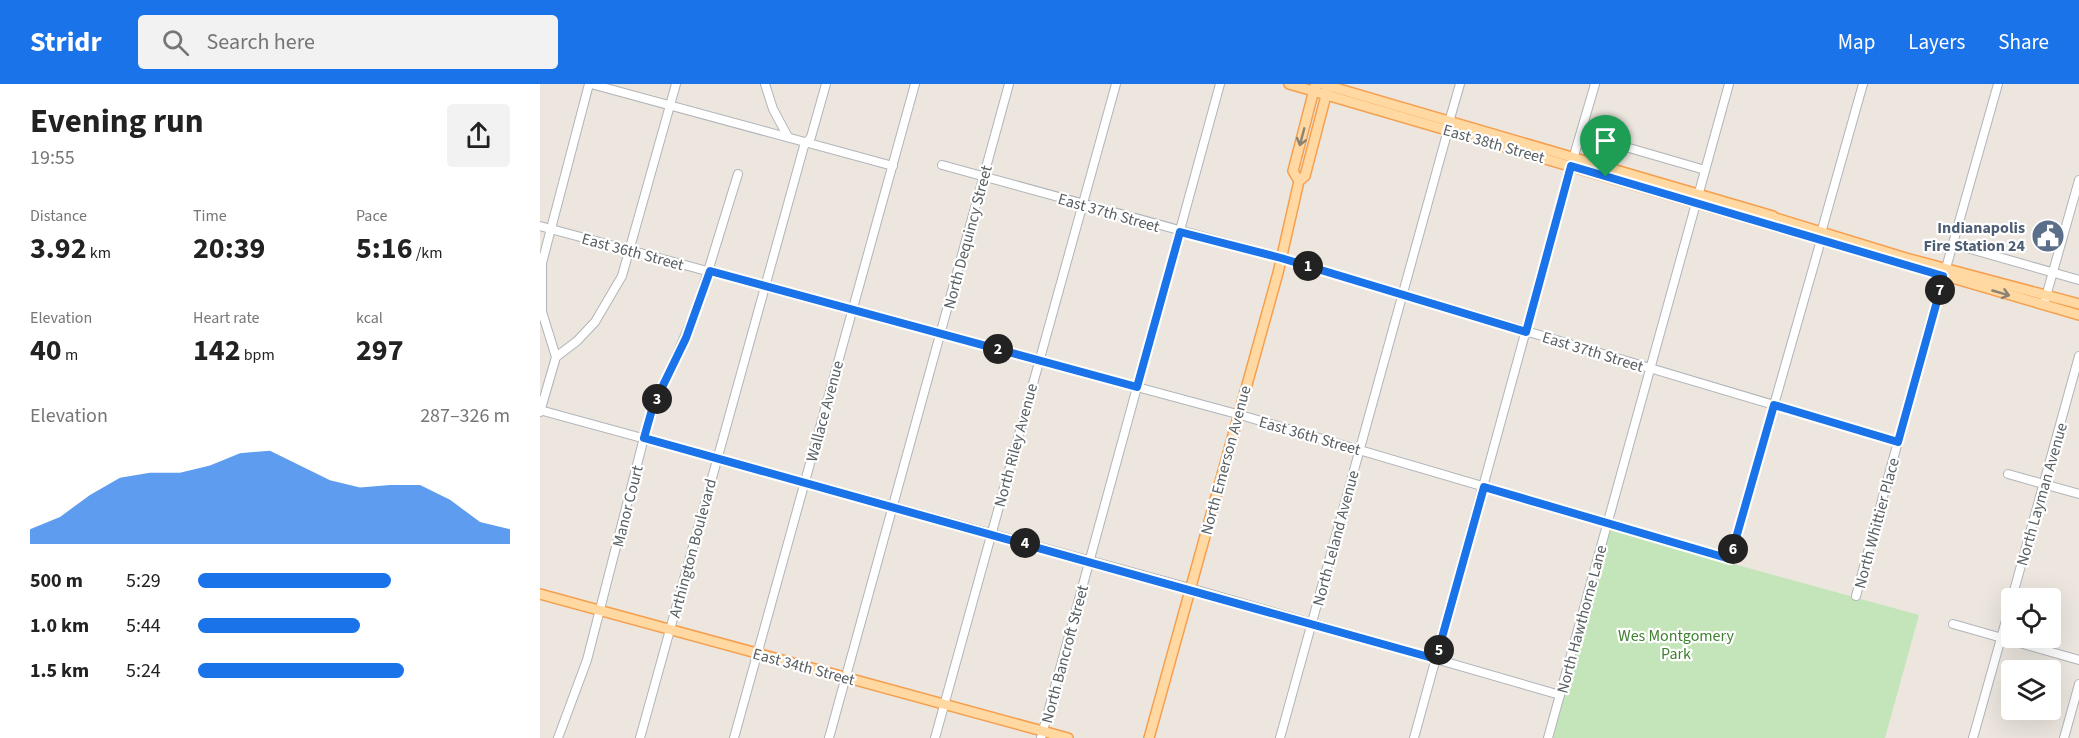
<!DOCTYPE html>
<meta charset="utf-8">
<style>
:root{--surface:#fff;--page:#f2f2f2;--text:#222;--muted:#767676;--accent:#1a73e8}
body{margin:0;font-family:"Source Sans 3",sans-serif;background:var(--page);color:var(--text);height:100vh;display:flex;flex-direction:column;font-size:22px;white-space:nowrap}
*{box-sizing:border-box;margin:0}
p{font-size:20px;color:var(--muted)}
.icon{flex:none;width:33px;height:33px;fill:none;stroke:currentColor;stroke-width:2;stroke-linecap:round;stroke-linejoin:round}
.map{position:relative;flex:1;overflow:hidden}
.sheet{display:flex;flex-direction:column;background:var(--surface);width:540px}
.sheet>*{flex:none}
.fabs{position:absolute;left:1461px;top:504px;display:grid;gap:12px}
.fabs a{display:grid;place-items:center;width:60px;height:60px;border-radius:6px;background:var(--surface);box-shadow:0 6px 24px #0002;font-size:30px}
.pin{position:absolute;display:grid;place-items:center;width:51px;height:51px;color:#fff;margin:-62px -26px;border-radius:50% 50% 50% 0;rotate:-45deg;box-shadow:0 0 6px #0007}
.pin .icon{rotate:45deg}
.km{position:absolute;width:30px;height:30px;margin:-15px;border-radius:50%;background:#222;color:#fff;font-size:16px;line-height:30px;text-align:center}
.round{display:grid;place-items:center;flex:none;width:63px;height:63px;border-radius:6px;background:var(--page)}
.head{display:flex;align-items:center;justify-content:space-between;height:102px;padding:0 30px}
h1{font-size:33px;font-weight:700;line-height:45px}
.stats{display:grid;grid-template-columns:repeat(3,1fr);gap:9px;height:102px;padding:6px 30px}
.stats div{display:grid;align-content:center}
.stats b{font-size:30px;font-weight:700}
.stats small{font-size:16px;font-weight:400}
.stats p{font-size:16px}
.chart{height:168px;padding:12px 30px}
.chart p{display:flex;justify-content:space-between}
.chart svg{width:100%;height:108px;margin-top:6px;fill:var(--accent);opacity:.7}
ul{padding:0 30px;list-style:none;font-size:20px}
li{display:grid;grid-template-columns:96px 72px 1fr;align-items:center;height:45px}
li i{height:15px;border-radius:8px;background:var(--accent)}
header{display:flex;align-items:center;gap:36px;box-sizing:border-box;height:84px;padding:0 30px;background:var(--accent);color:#fff}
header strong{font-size:28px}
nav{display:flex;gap:33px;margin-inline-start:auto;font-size:21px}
.search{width:420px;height:54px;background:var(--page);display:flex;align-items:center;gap:15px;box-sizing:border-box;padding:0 21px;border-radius:6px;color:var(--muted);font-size:22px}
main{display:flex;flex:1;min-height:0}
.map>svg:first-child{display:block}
.green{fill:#c4e5ba}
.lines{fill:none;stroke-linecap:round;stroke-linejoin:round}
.minor-casing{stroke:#b0b4b8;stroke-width:10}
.major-casing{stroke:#f59f4f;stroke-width:12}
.minor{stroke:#fff;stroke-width:8}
.major{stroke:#ffd9a1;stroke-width:9}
.oneway{stroke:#8a8374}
.route-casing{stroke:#fff;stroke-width:12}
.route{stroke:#1a73e8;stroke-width:8}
.labels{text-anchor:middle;stroke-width:4.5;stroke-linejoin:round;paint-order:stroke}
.street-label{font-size:16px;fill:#585e61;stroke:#fff}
.service-label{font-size:16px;font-weight:bold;fill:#4e5e75;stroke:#fff;text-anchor:end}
.park-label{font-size:16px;fill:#408030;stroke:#fff}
</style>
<header>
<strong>Stridr</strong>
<div class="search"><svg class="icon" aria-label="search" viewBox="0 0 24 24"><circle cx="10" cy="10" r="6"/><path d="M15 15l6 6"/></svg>Search here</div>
<nav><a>Map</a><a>Layers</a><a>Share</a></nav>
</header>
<main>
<section class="sheet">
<div class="head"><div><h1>Evening run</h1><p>19:55</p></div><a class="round"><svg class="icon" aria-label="share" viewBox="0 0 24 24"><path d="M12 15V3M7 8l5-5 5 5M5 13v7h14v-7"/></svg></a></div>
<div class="stats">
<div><p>Distance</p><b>3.92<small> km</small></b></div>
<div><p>Time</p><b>20:39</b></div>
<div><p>Pace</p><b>5:16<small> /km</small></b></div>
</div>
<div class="stats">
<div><p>Elevation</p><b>40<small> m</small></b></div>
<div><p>Heart rate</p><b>142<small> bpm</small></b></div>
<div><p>kcal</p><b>297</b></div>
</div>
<div class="chart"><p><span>Elevation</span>287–326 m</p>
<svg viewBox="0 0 160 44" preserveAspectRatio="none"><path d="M0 44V38L10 33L20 24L30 17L40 15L50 15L60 12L70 7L80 6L90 12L100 18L110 21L120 20L130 20L140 26L150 35L160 38V44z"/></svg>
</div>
<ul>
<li><b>500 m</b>5:29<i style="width:62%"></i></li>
<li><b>1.0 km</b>5:44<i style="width:52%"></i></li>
<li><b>1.5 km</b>5:24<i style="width:66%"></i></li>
</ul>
</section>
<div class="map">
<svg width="1539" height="654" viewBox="0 0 1539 654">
<rect width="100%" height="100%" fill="#ece6df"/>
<path class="green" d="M1070,446L1379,531L1345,654H1013Z"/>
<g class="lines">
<defs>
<g id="minor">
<path d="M51,0L353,82"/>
<path d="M225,0L233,25L248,53"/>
<path d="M909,38L920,0"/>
<path d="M1041,50L1165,86"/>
<path d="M1033,75L1055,0"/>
<path d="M402,81L741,174L1358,358"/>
<path d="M0,142L697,330L1190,475L1281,156"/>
<path d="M1281,149L1323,0"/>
<path d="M1413,160L1539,196"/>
<path d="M1406,184L1458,0"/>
<path d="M1505,216L1539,96"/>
<path d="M16,273L2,228V179L49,0"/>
<path d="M0,326L650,504L1020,611"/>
<path d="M0,328L16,273L37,257L55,238L82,192L136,0"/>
<path d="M1468,390L1539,410"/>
<path d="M1316,512L1403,192"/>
<path d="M1472,514L1539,272"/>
<path d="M1413,540L1539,576"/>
<path d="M18,654L47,576L108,338L156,226L198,90"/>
<path d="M100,654L264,62L271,53L286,0"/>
<path d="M194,654L375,0"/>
<path d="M289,654L469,0"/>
<path d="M395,654L576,0"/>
<path d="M501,654L680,0"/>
<path d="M740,654L908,46"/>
<path d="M874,654L1031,82"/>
<path d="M1008,654L1189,0"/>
<path d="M1433,654L1472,515"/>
<path d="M1524,654L1539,600"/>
</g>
<g id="major">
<path d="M749,0L1539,231"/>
<path d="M782,0L1233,132"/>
<path d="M759,97L753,87L775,2"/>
<path d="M1229,132L1366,174L1539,220"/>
<path d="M0,510L528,654"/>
<path d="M609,654L738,189L759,97L765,92L789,0"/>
</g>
</defs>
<use href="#minor" class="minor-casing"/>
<use href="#major" class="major-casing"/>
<use href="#minor" class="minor"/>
<use href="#major" class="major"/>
</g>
<defs><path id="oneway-shaft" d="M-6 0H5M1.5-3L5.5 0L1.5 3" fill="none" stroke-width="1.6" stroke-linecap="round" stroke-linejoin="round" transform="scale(1.5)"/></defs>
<g class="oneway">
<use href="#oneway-shaft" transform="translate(762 53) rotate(105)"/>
<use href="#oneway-shaft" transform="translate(1461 209) rotate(16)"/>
</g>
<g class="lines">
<defs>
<path id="route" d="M1031,82L1403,192L1399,210L1358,358L1234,321L1190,475L944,403L896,575L104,354L113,322L146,254L170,187L597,303L640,148L741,174L986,248Z"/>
</defs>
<use href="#route" class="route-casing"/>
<use href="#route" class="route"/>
</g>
<defs>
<symbol id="civic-disc" viewBox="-11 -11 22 22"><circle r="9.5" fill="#5c6f8a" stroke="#fff"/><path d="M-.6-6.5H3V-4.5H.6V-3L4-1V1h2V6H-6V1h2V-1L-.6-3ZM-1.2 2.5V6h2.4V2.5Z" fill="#fff"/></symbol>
</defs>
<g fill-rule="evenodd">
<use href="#civic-disc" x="1489" y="133" width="38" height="38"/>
</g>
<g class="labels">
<g class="street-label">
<text transform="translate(954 59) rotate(16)" y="6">East 38th Street</text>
<text transform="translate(569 128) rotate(16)" y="6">East 37th Street</text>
<text transform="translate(427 153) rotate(-75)" y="6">North Dequincy Street</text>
<text transform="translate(93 167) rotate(15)" y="6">East 36th Street</text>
<text transform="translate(1053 267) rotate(17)" y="6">East 37th Street</text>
<text transform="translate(284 327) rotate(-75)" y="6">Wallace Avenue</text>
<text transform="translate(770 351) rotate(16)" y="6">East 36th Street</text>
<text transform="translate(475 361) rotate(-75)" y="6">North Riley Avenue</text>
<text transform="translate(685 376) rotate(-75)" y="6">North Emerson Avenue</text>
<text transform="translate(1501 410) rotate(-74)" y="6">North Layman Avenue</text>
<text transform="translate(87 422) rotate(-76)" y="6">Manor Court</text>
<text transform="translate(1336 439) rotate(-75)" y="6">North Whittier Place</text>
<text transform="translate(795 454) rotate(-75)" y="6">North Leland Avenue</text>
<text transform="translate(152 464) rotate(-75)" y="6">Arthington Boulevard</text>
<text transform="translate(1041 535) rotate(-75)" y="6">North Hawthorne Lane</text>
<text transform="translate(524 570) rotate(-75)" y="6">North Bancroft Street</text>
<text transform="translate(264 582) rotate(15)" y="6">East 34th Street</text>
</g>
<g class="service-label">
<text x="1485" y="149">Indianapolis<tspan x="1485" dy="18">Fire Station 24</tspan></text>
</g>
<g class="park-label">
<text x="1136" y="557">Wes Montgomery<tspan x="1136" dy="18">Park</tspan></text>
</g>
</g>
</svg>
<div class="fabs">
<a><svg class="icon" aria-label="locate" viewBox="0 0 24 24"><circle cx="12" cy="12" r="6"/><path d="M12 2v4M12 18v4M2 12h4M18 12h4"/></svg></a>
<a><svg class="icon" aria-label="layers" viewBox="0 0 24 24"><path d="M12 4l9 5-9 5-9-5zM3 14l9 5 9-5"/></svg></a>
</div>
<div class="pin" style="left:1066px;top:93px;background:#1e9e55"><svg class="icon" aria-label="arrive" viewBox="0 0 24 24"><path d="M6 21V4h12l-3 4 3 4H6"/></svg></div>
<b class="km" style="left:768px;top:182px">1</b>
<b class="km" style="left:458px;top:265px">2</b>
<b class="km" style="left:117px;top:315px">3</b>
<b class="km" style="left:485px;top:459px">4</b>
<b class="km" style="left:899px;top:566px">5</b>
<b class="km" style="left:1193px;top:465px">6</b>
<b class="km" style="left:1400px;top:206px">7</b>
</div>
</main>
